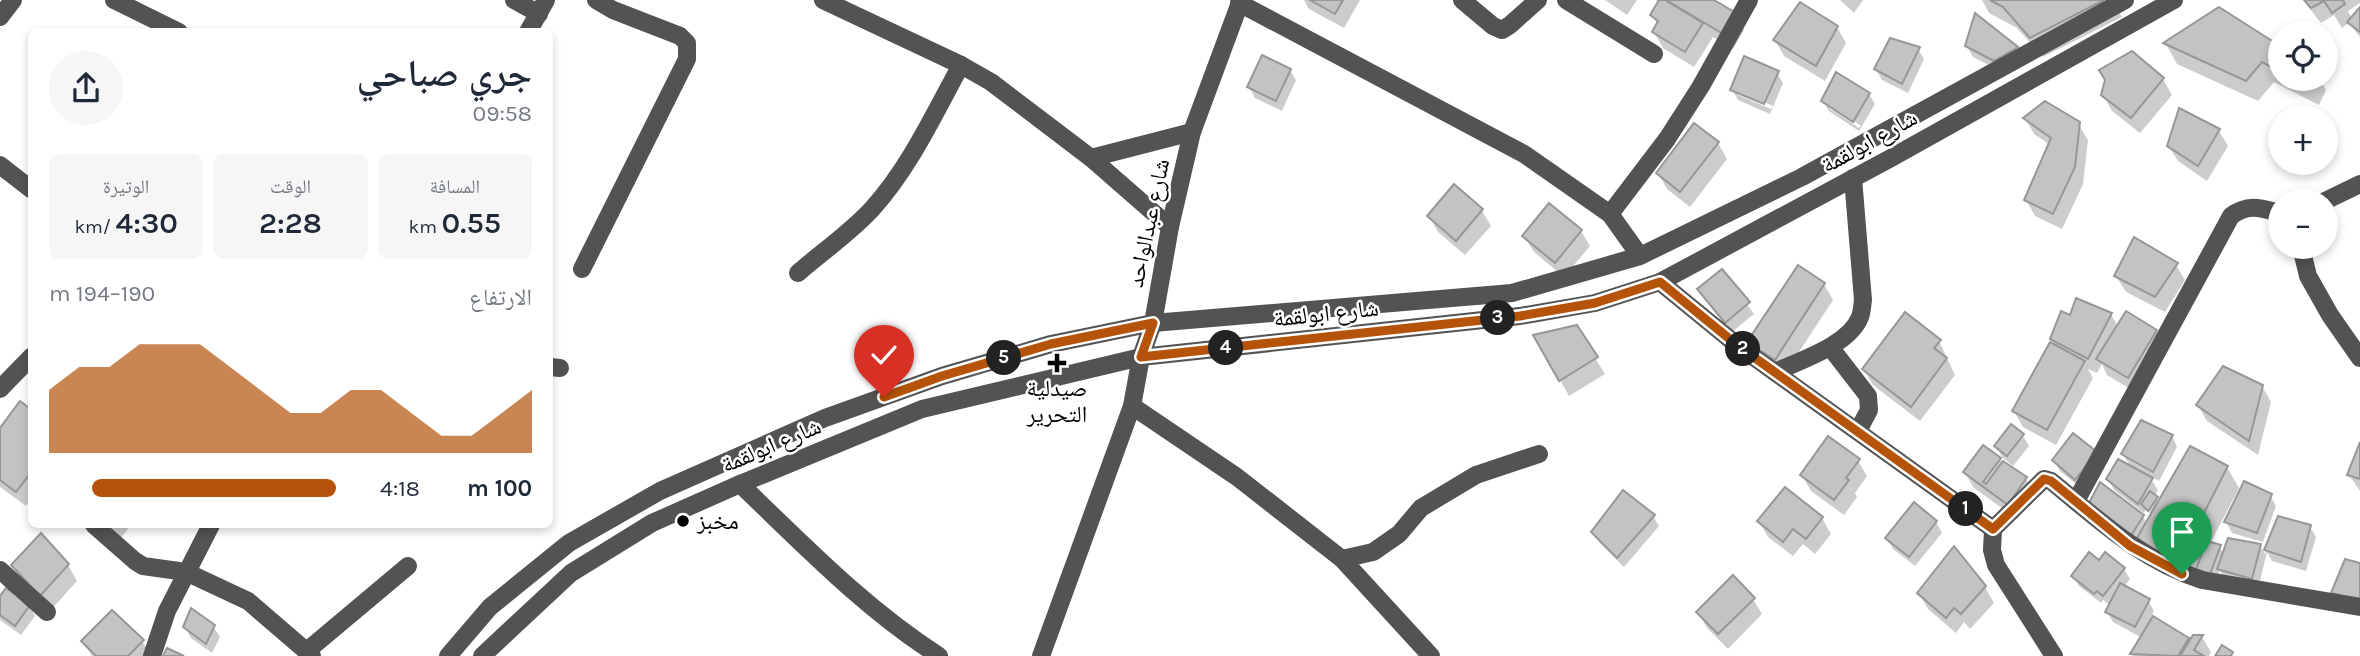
<!DOCTYPE html>
<html lang="ar">
<meta charset="utf-8">
<style>
:root{--surface:#fff;--page:#f6f6f7;--text:#1f2937;--muted:#747a83;--accent:#b45309}
body{margin:0;font-family:Karla,"Noto Naskh Arabic",sans-serif;background:var(--page);color:var(--text);direction:rtl;height:100vh;display:flex;flex-direction:column;font-size:26px;white-space:nowrap}
*{box-sizing:border-box;margin:0}
p{font-size:23px;color:var(--muted)}
.icon{flex:none;width:38px;height:38px;fill:none;stroke:currentColor;stroke-width:2;stroke-linecap:round;stroke-linejoin:round}
.map{position:relative;flex:1;overflow:hidden;direction:ltr}
.details{position:absolute;left:28px;top:28px;width:525px;height:500px;display:flex;flex-direction:column;background:var(--surface);border-radius:10px;box-shadow:0 4px 10px #0003;direction:rtl}
.details>*{flex:none}
.buttons{position:absolute;left:2268px;top:21px;display:grid;gap:14px}
.buttons a{display:grid;place-items:center;width:70px;height:70px;border-radius:50%;background:var(--surface);box-shadow:0 4px 10px #0003;font-size:35px}
.pin{position:absolute;display:grid;place-items:center;width:60px;height:60px;color:#fff;margin:-72px -30px;border-radius:50% 50% 50% 0;rotate:-45deg;box-shadow:0 0 7px #0007}
.pin .icon{rotate:45deg}
.km{position:absolute;width:35px;height:35px;margin:-18px;border-radius:50%;background:#222;color:#fff;font-size:19px;line-height:35px;text-align:center}
.round{display:grid;place-items:center;flex:none;width:74px;height:74px;border-radius:37px;background:var(--page)}
.headline{display:flex;align-items:center;justify-content:space-between;height:119px;padding:0 21px}
h1{font-size:38px;font-weight:600;line-height:52px}
.stats{display:grid;grid-template-columns:repeat(3,1fr);gap:10px;height:119px;padding:7px 21px}
.stats div{display:grid;align-content:center;border-radius:10px;background:var(--page);text-align:center}
.stats b{font-size:30px;font-weight:600}
.stats small{font-size:19px;font-weight:400}
.stats p{font-size:19px}
.chart{height:196px;padding:14px 21px}
.chart p{display:flex;justify-content:space-between}
.chart svg{width:100%;height:126px;margin-top:7px;fill:var(--accent);opacity:.7}
ul{padding:0 21px;list-style:none;font-size:23px}
li{display:grid;grid-template-columns:112px 84px 1fr;align-items:center;height:52px}
li i{height:18px;border-radius:9px;background:var(--accent)}
.map>svg:first-child{display:block}
.shadow{fill:#0003;fill-rule:evenodd}
.building{fill:#c3c3c3;stroke:#979797;stroke-width:2}
.lines{fill:none;stroke-linecap:round;stroke-linejoin:round}
.minor{stroke:#535353;stroke-width:18}
.route-casing{stroke:#fff;stroke-width:14}
.route{stroke:#b45309;stroke-width:9}
.poi-dot{fill:#000;stroke:#fff;stroke-width:2.5}
.labels{text-anchor:middle;stroke-width:5;stroke-linejoin:round;paint-order:stroke}
.street-label{font-size:23px;fill:#000;stroke:#fff}
.poi-label{font-size:23px;fill:#000;stroke:#fff}
</style>
<div class="map">
<svg width="2360" height="656" viewBox="0 0 2360 656">
<rect width="100%" height="100%" fill="#fff"/>
<g class="shadow">
<path d="M1304,0H1360L1344,28L1309,9Z"/>
<path d="M1605,0H1637L1627,15Z"/>
<path d="M1656,0H1711L1735,14L1744,30L1733,49L1713,37L1694,67L1663,48L1654,32L1658,25L1652,15L1659,4Z"/>
<path d="M1840,0H1863L1854,13Z"/>
<path d="M1982,0H2112L2122,17L2043,57L2017,28L1989,13Z"/>
<path d="M2303,0H2360V3L2348,11L2352,19L2360,9V37L2349,23L2342,28L2334,15L2321,23Z"/>
<path d="M2219,9L2280,48V79H2320L2326,90L2319,105L2274,82L2258,101L2177,64L2166,44Z"/>
<path d="M1976,16L2017,49L2023,58L2000,71L1973,57L1967,46Z"/>
<path d="M1837,27L1846,43L1825,81L1784,56L1775,40Z"/>
<path d="M1918,49L1924,59L1908,93L1882,80L1876,69Z"/>
<path d="M1290,70L1296,80L1282,111L1255,98L1249,87Z"/>
<path d="M1777,73L1783,83L1770,114L1738,100L1732,89ZM1738,91L1773,106L1771,109L1738,95Z"/>
<path d="M2163,79L2172,95L2140,133L2112,111L2103,95Z"/>
<path d="M1869,94L1875,104L1859,131L1829,111L1823,101ZM1829,104L1861,126L1859,128L1829,108Z"/>
<path d="M2025,118L2078,124L2088,140L2083,184L2062,229L2035,216L2026,200L2050,145L2034,134Z"/>
<path d="M2219,131L2228,146L2207,181L2178,161L2168,145Z"/>
<path d="M1718,143L1727,159L1690,207L1667,189L1658,173Z"/>
<path d="M1482,211L1491,226L1465,255L1438,232L1429,216Z"/>
<path d="M1581,231L1590,246L1564,277L1534,252L1524,236Z"/>
<path d="M2176,265L2185,280L2165,312L2126,292L2116,276Z"/>
<path d="M1722,271L1754,314L1732,332L1700,289Z"/>
<path d="M1824,284L1833,300L1784,375L1749,342Z"/>
<path d="M2111,314L2118,327L2156,331L2165,347L2137,393L2107,375L2102,364L2097,373L2088,369L2093,378L2056,445L2023,427L2014,411L2057,347L2052,339L2071,317Z"/>
<path d="M1576,327L1605,374L1569,396L1536,336Z"/>
<path d="M1939,341L1955,375L1920,421L1873,385L1864,370Z"/>
<path d="M2262,386L2271,402L2258,455L2207,421L2198,405Z"/>
<path d="M32,412V498L26,506L0,487V431Z"/>
<path d="M2011,426L2023,436L2029,446L2013,466L2002,457L1996,446Z"/>
<path d="M2172,436L2177,447L2159,481L2149,476L2158,490L2154,496L2159,503L2227,467L2239,488L2210,544L2220,547L2224,555L2260,546L2265,554L2279,518L2310,527L2316,537L2306,571L2272,561L2267,552L2258,589L2225,580L2220,571L2215,583H2190L2097,513L2138,512L2139,510L2147,524L2152,515L2146,509L2144,513L2114,490L2108,479L2131,468L2123,454Z"/>
<path d="M2360,447V491L2349,475Z"/>
<path d="M2096,453L2082,489L2060,471L2054,460Z"/>
<path d="M2000,459L2003,464L2026,479L2035,494L2017,519L1974,488L1965,473Z"/>
<path d="M1858,461L1867,476L1855,493L1857,497L1844,515L1811,491L1802,475Z"/>
<path d="M2270,495L2276,506L2263,542L2232,533L2226,522Z"/>
<path d="M1914,505L1936,522L1942,533L1915,566L1893,549L1887,538Z"/>
<path d="M1653,516L1659,526L1624,567L1600,543L1594,532Z"/>
<path d="M1822,518L1831,534L1815,554L1803,544L1793,556L1768,537L1759,521Z"/>
<path d="M100,525H125L128,529L119,540Z"/>
<path d="M41,536L68,565L77,581L50,611L23,581L13,566Z"/>
<path d="M2100,562L2124,569L2130,579L2124,587L2148,600L2154,611L2151,617L2188,639L2190,643L2194,636L2202,637L2211,652L2209,656H2133L2142,638L2113,622L2107,612L2110,605L2103,600L2101,603L2079,586L2073,576Z"/>
<path d="M1985,587L1994,603L1970,629L1964,622L1956,633L1928,609L1919,593Z"/>
<path d="M0,599L29,606L35,616L21,635L0,620Z"/>
<path d="M1753,599L1762,614L1728,649L1707,628L1698,612Z"/>
<path d="M213,626L220,637L212,653L191,638L185,627Z"/>
<path d="M142,641L151,656H92L83,642Z"/>
</g>
<g class="building">
<path d="M1310,0H1343L1335,14Z"/>
<path d="M1659,0H1665L1703,23L1685,52L1652,32L1658,21L1650,15Z"/>
<path d="M1666,0H1714L1736,13L1723,34Z"/>
<path d="M1990,0H2104L2030,38L2003,7Z"/>
<path d="M2304,0H2343L2345,4L2332,13L2324,1L2311,8Z"/>
<path d="M1800,2L1838,26L1816,66L1773,40Z"/>
<path d="M2219,7L2280,46V72L2262,62L2246,81L2163,43Z"/>
<path d="M2360,7V32L2347,22Z"/>
<path d="M1975,13L2018,47L1994,61L1965,46Z"/>
<path d="M1890,38L1920,47L1902,84L1874,69Z"/>
<path d="M2132,51L2164,78L2131,118L2101,95L2105,80L2099,70Z"/>
<path d="M1262,55L1291,69L1276,101L1247,87Z"/>
<path d="M1744,56L1779,71L1764,104L1730,90Z"/>
<path d="M1836,72L1870,93L1853,122L1821,101Z"/>
<path d="M2045,101L2080,122L2075,167L2053,214L2024,200L2051,138L2023,118Z"/>
<path d="M2179,108L2220,129L2198,166L2167,146Z"/>
<path d="M1694,123L1719,142L1680,192L1656,173Z"/>
<path d="M1454,184L1483,209L1456,241L1427,216Z"/>
<path d="M1549,203L1582,230L1555,263L1522,236Z"/>
<path d="M2134,237L2178,263L2155,297L2114,276Z"/>
<path d="M1798,265L1825,283L1775,360L1747,342Z"/>
<path d="M1722,269L1750,302L1725,323L1697,289Z"/>
<path d="M2076,298L2112,313L2088,359L2050,339L2061,311L2070,315Z"/>
<path d="M2126,311L2157,330L2128,378L2096,359Z"/>
<path d="M1905,312L1941,340L1934,348L1947,358L1911,407L1862,369Z"/>
<path d="M1577,325L1598,357L1559,381L1533,335Z"/>
<path d="M2050,342L2085,361L2047,430L2012,411Z"/>
<path d="M2223,366L2263,385L2249,441L2196,405Z"/>
<path d="M20,401L32,410V471L16,492L0,480V428Z"/>
<path d="M2141,420L2173,435L2153,472L2121,454Z"/>
<path d="M2011,424L2024,434L2007,456L1994,446Z"/>
<path d="M2073,433L2097,452L2075,480L2052,460Z"/>
<path d="M1828,436L1860,459L1846,478L1849,480L1834,500L1800,475Z"/>
<path d="M2360,442V479L2347,475Z"/>
<path d="M1983,445L2001,458L1983,482L1986,484L2003,461L2027,477L2008,505L1963,472Z"/>
<path d="M2190,446L2228,466L2178,564L2137,538Z"/>
<path d="M2118,459L2153,478L2138,504L2106,479Z"/>
<path d="M2244,481L2272,494L2257,533L2224,522Z"/>
<path d="M2100,482L2144,515L2129,539L2089,503Z"/>
<path d="M1785,487L1823,517L1806,539L1793,529L1783,542L1757,521Z"/>
<path d="M1623,490L1655,515L1617,558L1591,532Z"/>
<path d="M2150,491L2158,497L2148,511L2141,504Z"/>
<path d="M1914,502L1937,521L1909,557L1885,538Z"/>
<path d="M2278,516L2311,525L2301,562L2264,550Z"/>
<path d="M41,533L69,564L40,596L11,565Z"/>
<path d="M2228,538L2261,544L2252,579L2217,569Z"/>
<path d="M2207,541L2221,545L2210,574L2196,569Z"/>
<path d="M1954,546L1986,586L1961,614L1954,608L1946,618L1917,593Z"/>
<path d="M2089,552L2099,560L2105,552L2125,568L2103,596L2097,591L2094,594L2071,576Z"/>
<path d="M2345,559L2360,563V600L2331,593Z"/>
<path d="M1733,575L1755,598L1718,634L1696,612Z"/>
<path d="M2120,583L2150,599L2135,627L2105,612Z"/>
<path d="M6,588L30,605L15,626L0,615V596Z"/>
<path d="M191,608L215,625L206,644L183,627Z"/>
<path d="M112,610L144,640L128,656H96L81,641Z"/>
<path d="M2153,616L2189,638L2178,656L2130,654Z"/>
<path d="M2193,635H2203L2194,650L2204,656H2180Z"/>
<path d="M2222,645L2233,652L2231,656H2215Z"/>
<path d="M167,648L184,656H163Z"/>
</g>
<g class="lines">
<g class="minor">
<path d="M114,0L179,32"/>
<path d="M514,0L539,14"/>
<path d="M823,0L961,65L991,82L1091,158L1170,227"/>
<path d="M1462,0L1493,26L1502,30L1510,25L1538,0"/>
<path d="M1566,0L1654,54"/>
<path d="M1239,3L1524,154L1610,214L1640,256"/>
<path d="M0,17L13,0"/>
<path d="M528,32L546,0"/>
<path d="M1091,158L1192,132"/>
<path d="M0,165L32,190"/>
<path d="M2325,201L2360,184"/>
<path d="M1610,214L1667,139L1701,86L1749,0"/>
<path d="M2301,247L2308,276L2330,315L2360,358"/>
<path d="M582,269L687,59V43L680,36L613,10L596,0"/>
<path d="M798,273C822,252 851,232 872,209C910,167 934,114 961,65"/>
<path d="M1660,282L1737,345L1993,529L1992,550L1996,565L2054,656"/>
<path d="M1830,347L1868,396L1869,410L1858,431"/>
<path d="M550,367L560,368"/>
<path d="M1775,372C1801,360 1849,345 1860,317C1862,312 1862,306 1863,300L1853,178"/>
<path d="M0,389L32,356"/>
<path d="M1132,406L1237,477L1342,559L1431,656"/>
<path d="M740,484C804,545 864,608 939,656"/>
<path d="M2076,501L2231,216C2248,203 2261,208 2280,213"/>
<path d="M94,525L135,561L143,566L186,572L248,601L312,656"/>
<path d="M1993,529L2044,479L2051,481C2100,521 2141,560 2202,580L2360,607"/>
<path d="M1342,559L1373,552L1399,534L1421,508L1476,475L1539,454"/>
<path d="M0,570L47,612"/>
<path d="M308,650L408,566"/>
<path d="M152,656L167,611L211,525"/>
<path d="M448,656L490,607L569,543L660,491L825,418L942,376L1051,344L1153,323L1512,293L1640,256L1802,177L2125,0"/>
<path d="M482,656L571,573L652,523L740,484L922,409L1141,357L1520,316L1595,303L1660,282L1891,158L2174,0"/>
<path d="M1041,656L1132,406L1141,357L1153,323L1170,227L1192,132L1241,0"/>
</g>
</g>
<g class="lines">
<defs>
<path id="route" d="M884,397L942,376L1051,344L1153,323L1141,357L1520,316L1595,303L1660,282L1737,345L1993,529L2044,479L2051,481L2130,546L2182,574"/>
</defs>
<use href="#route" class="route-casing"/>
<use href="#route" class="route"/>
</g>
<g class="poi-dot">
<path d="M1053.5 352.5h7v7h7v7h-7v7h-7v-7h-7v-7h7z"/>
<circle cx="683" cy="521" r="7"/>
</g>
<g class="labels">
<g class="street-label">
<text transform="translate(1869 141) rotate(-29)" y="8">شارع ابولقمة</text>
<text transform="translate(1148 223) rotate(-78)" y="8">شارع عبدالواحد</text>
<text transform="translate(1326 313) rotate(-6)" y="8">شارع ابولقمة</text>
<text transform="translate(771 445) rotate(-23)" y="8">شارع ابولقمة</text>
</g>
<g class="poi-label">
<text x="1057" y="396">صيدلية<tspan x="1057" dy="26">التحرير</tspan></text>
<text x="697" y="529" text-anchor="start">مخبز</text>
</g>
</g>
</svg>
<div class="buttons">
<a><svg class="icon" aria-label="locate" viewBox="0 0 24 24"><circle cx="12" cy="12" r="6"/><path d="M12 2v4M12 18v4M2 12h4M18 12h4"/></svg></a>
<a>+</a>
<a>−</a>
</div>
<div class="pin" style="left:2182px;top:574px;background:#1e9e55"><svg class="icon" aria-label="arrive" viewBox="0 0 24 24"><path d="M6 21V4h12l-3 4 3 4H6"/></svg></div>
<div class="pin" style="left:884px;top:397px;background:#d93025"><svg class="icon" aria-label="check" viewBox="0 0 24 24"><path d="M5 12l5 5 9-10"/></svg></div>
<b class="km" style="left:1966px;top:509px">1</b>
<b class="km" style="left:1743px;top:349px">2</b>
<b class="km" style="left:1498px;top:318px">3</b>
<b class="km" style="left:1226px;top:348px">4</b>
<b class="km" style="left:1004px;top:358px">5</b>
<section class="details">
<div class="headline"><div><h1>جري صباحي</h1><p>09:58</p></div><a class="round"><svg class="icon" aria-label="share" viewBox="0 0 24 24"><path d="M12 15V3M7 8l5-5 5 5M5 13v7h14v-7"/></svg></a></div>
<div class="stats">
<div><p>المسافة</p><b>0.55<small> km</small></b></div>
<div><p>الوقت</p><b>2:28</b></div>
<div><p>الوتيرة</p><b>4:30<small> /km</small></b></div>
</div>
<div class="chart"><p><span>الارتفاع</span>190–194 m</p>
<svg viewBox="0 0 160 44" preserveAspectRatio="none"><path d="M0 44V22L10 14L20 14L30 6L40 6L50 6L60 14L70 22L80 30L90 30L100 22L110 22L120 30L130 38L140 38L150 30L160 22V44z"/></svg>
</div>
<ul>
<li><b>100 m</b>4:18<i style="width:85%"></i></li>
</ul>
</section>
</div>
